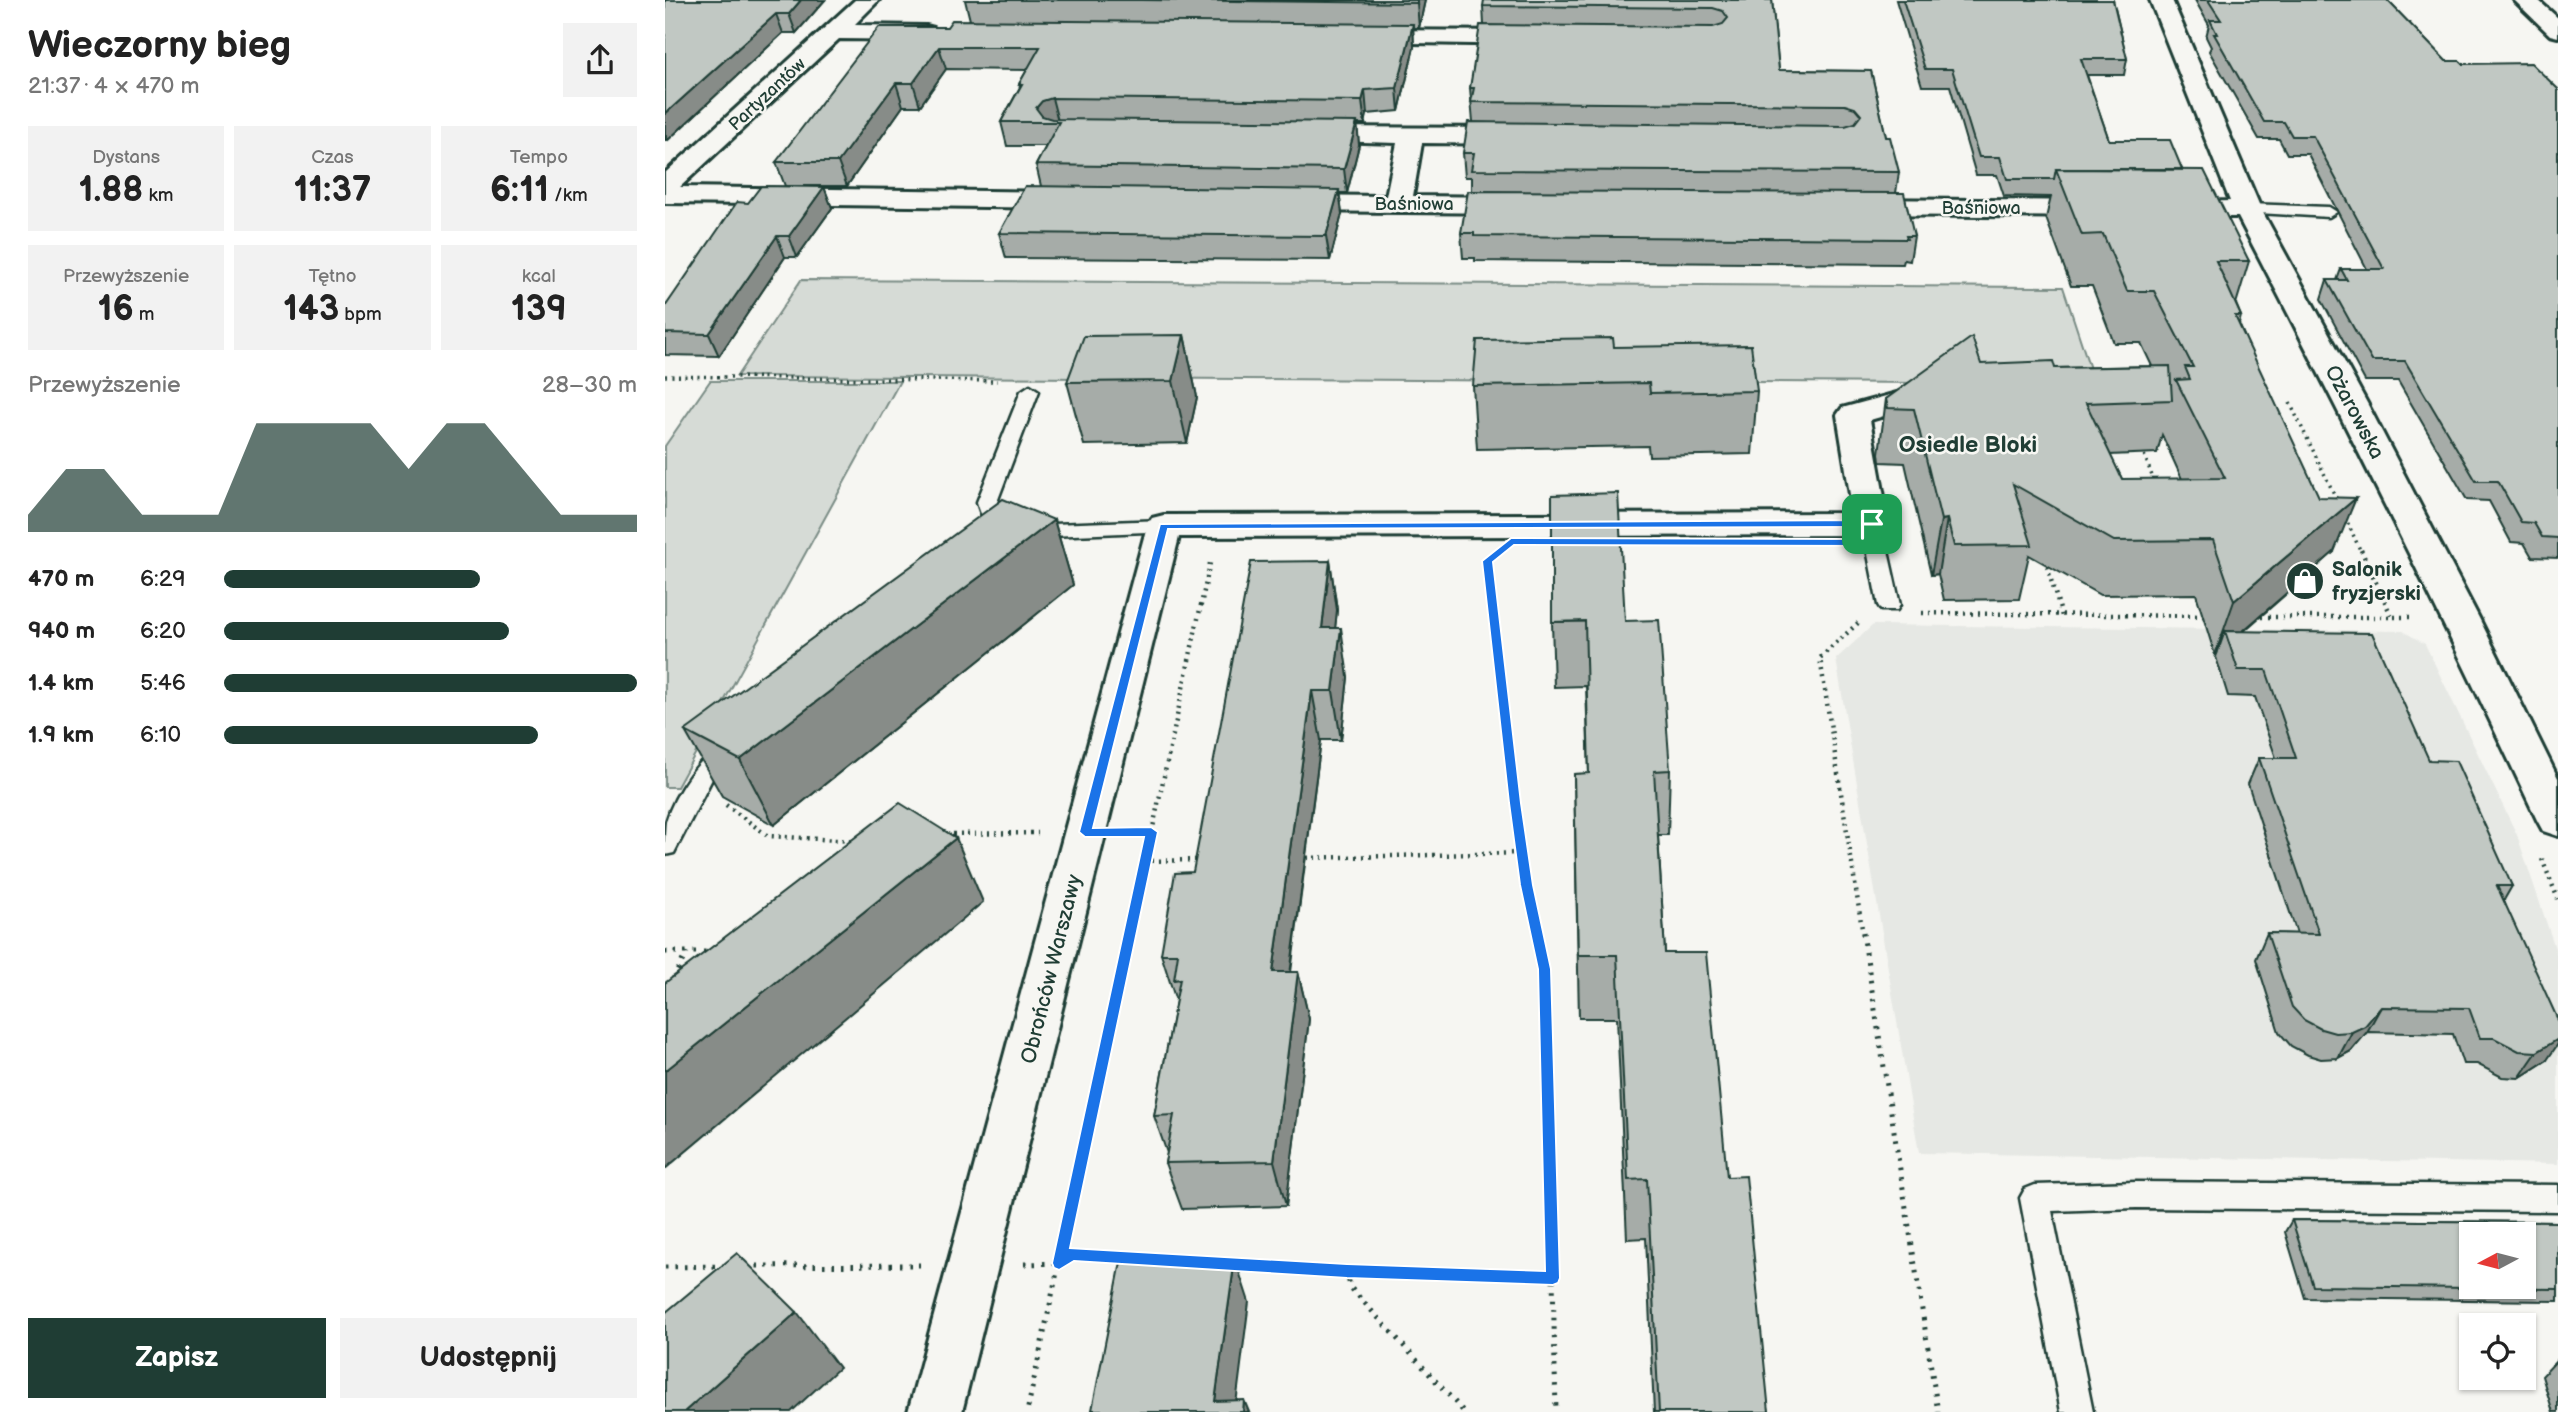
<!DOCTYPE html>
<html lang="pl">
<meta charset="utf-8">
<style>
:root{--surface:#fff;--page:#f2f2f2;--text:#222;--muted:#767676;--accent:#1f3d34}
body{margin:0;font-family:"Balsamiq Sans",sans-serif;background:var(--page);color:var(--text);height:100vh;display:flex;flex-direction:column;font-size:26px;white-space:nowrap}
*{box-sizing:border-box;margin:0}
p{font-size:23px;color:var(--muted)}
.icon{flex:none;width:38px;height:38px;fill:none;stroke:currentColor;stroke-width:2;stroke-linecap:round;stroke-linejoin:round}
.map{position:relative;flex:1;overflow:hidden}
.drawer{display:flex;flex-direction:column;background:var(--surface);width:665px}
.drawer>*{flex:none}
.needle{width:46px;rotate:263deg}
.controls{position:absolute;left:1794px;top:1222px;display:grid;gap:14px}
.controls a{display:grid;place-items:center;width:77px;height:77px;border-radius:0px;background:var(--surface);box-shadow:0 2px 5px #0004;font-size:35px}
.pin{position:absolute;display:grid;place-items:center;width:60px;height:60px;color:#fff;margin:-30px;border-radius:14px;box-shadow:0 4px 10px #0006}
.round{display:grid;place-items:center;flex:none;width:74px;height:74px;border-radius:0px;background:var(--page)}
.headline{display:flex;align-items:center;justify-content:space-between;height:119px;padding:0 28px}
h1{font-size:38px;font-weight:700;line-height:52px}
.stats{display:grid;grid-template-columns:repeat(3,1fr);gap:10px;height:119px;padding:7px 28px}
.stats div{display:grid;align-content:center;border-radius:0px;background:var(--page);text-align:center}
.stats b{font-size:35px;font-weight:700}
.stats small{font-size:19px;font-weight:400}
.stats p{font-size:19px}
.chart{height:196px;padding:14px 28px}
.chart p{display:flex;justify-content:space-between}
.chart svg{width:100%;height:126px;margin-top:7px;fill:var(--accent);opacity:.7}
.button{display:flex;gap:14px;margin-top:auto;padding:14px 28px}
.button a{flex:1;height:80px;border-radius:0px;background:var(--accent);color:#fff;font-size:28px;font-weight:700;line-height:80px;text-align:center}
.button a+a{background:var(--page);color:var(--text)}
ul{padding:0 28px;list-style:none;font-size:23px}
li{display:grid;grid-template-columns:112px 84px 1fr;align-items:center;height:52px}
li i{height:18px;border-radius:9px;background:var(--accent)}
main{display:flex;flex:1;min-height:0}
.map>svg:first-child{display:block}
.built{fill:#e6e8e4}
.green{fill:#d6dbd6;stroke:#7a8c85;stroke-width:2}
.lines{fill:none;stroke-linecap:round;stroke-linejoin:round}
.lane-casing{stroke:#1f3d34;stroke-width:5}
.street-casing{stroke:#1f3d34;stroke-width:6}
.primary-casing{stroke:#1f3d34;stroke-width:6}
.path-far2{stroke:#1f3d34;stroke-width:3.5;stroke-dasharray:2 4.5;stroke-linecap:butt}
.path-far1{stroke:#1f3d34;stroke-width:4.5;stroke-dasharray:2 5;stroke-linecap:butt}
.path{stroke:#1f3d34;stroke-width:5;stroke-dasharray:2.5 7;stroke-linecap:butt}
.lane{fill:#f6f6f2;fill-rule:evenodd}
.street{fill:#f6f6f2;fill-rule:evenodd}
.primary{fill:#f6f6f2;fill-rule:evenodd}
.wall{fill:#a6aca8;stroke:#1f3d34;stroke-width:2;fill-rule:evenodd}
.shaded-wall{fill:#878c88;stroke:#1f3d34;stroke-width:2}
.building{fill:#c1c8c3;stroke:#1f3d34;stroke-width:2;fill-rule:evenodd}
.route{fill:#1a73e8;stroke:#fff;stroke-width:2;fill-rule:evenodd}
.labels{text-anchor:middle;stroke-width:5;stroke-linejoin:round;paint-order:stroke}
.far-street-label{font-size:18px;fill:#1f3d34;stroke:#f6f6f2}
.street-label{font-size:21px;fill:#1f3d34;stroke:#f6f6f2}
.poi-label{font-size:21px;font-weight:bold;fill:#1f3d34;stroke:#f6f6f2;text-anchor:start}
.neighbourhood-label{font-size:23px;font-weight:bold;fill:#1f3d34;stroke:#f6f6f2}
</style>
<main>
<section class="drawer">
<div class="headline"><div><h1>Wieczorny bieg</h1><p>21:37 · 4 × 470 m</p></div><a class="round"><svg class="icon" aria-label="share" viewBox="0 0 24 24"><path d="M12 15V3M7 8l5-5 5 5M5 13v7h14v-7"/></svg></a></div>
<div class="stats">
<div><p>Dystans</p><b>1.88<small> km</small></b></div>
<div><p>Czas</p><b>11:37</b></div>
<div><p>Tempo</p><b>6:11<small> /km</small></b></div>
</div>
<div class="stats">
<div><p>Przewyższenie</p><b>16<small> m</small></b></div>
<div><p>Tętno</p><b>143<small> bpm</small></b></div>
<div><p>kcal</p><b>139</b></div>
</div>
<div class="chart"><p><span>Przewyższenie</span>28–30 m</p>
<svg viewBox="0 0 160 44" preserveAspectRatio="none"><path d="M0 44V38L10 22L20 22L30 38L40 38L50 38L60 6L70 6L80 6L90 6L100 22L110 6L120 6L130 22L140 38L150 38L160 38V44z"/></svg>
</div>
<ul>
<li><b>470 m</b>6:29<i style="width:62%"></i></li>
<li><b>940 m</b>6:20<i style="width:69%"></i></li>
<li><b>1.4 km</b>5:46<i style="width:100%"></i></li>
<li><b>1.9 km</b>6:10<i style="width:76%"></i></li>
</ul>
<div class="button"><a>Zapisz</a><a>Udostępnij</a></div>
</section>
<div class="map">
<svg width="1893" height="1412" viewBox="0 0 1893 1412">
<rect width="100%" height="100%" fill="#f6f6f2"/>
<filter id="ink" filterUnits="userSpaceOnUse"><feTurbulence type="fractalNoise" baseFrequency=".0143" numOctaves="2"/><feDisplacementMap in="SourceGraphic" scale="14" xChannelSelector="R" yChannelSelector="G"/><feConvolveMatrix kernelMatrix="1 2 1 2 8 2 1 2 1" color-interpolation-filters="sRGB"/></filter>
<g filter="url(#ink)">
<path class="built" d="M1208,625L1738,631L1760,644L1852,835L1893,957V1164L1254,1153L1171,659Z"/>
<g class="green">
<path d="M136,280L1398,287L1430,384L72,376Z"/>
<path d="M45,381H235L12,787H0V446Z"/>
</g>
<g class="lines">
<defs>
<g id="lane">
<path d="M1582,204L1664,207L1672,212L1664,217L1576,212L1574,209L1576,206Z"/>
<path d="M365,385L374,391L332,502L337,516L348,531L345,536C325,541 317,518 312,502L356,391Z"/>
<path d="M1207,518L1214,519L1217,524L1235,605L1232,610H1216L1213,605L1197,524L1200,519Z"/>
<path d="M499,520L506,521L509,526L506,531L360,537L353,536L350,531L353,526L360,525Z"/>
<path d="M66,741L74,743L78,749L48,777L9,853L0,855C0,845 0,831 1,822C9,794 38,749 66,741Z"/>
<path d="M1471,1182L1893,1185V1211L1471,1208L1387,1211L1428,1412H1396L1355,1198L1360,1189L1370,1185Z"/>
</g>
<g id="street">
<path d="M190,0H214L189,25L261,26L269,28L273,33L269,38L261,40L174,39L15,187L404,192L414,194L417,200L414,206L404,208L0,203V173Z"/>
<path d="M1485,0H1507L1596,209L1702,403L1814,618L1893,778V836L1878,831L1872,820C1777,617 1677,416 1573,217H1507L1497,215L1493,209L1497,203L1565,201Z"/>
<path d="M696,30L867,31L875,33L879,38L875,43L867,45L688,42L684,37L688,32Z"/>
<path d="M641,127L854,128L863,131L867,136L863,141L854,144L757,143L748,196L852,197L862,199L866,205L862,211L852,213L622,211L612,209L608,203L612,197L622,195L721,196L732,143L632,140L628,135L632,130Z"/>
<path d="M1189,199L1437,201L1447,203L1451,209L1447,215L1437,217L1189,215L1179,213L1175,207L1179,201Z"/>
<path d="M1243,390L1254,392L1259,399L1254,406L1205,420L1224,524L1219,532L1207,535L514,537L297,1412H243L482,526L487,518L499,515L1188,513L1172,415L1177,408Z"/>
</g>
<path id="primary" d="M1849,0H1873L1893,18V37L1885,35Z"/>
</defs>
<use href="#lane" class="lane-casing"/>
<use href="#street" class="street-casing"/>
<use href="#primary" class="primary-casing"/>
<g class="path-far2">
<path d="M0,376L332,381"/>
<path d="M1625,403L1673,502"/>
<path d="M1477,449L1490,484"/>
<path d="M1680,517L1696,552"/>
</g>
<g class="path-far1">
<path d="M1696,550L1727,617"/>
<path d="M1380,560L1397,616"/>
<path d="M822,562C836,686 845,812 872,935"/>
<path d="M1257,613L1542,616"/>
<path d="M1589,617H1748"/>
<path d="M1193,623L1155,658L1198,935"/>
<path d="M61,805L103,836L189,841"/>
<path d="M487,832L545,563"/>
<path d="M281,834L373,833"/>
<path d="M635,858L857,853"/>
<path d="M1877,859L1893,899"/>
<path d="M480,861L535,860"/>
<path d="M465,935L487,832H466"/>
</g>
<g class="path">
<path d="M871,933L879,969L888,1278"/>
<path d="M1198,933L1273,1412"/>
<path d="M0,952H45"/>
<path d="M8,979L22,952"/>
<path d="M394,1263L465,933"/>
<path d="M395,1263L407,1254L513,1261"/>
<path d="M359,1264L394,1263L362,1412"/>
<path d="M567,1264L888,1278L891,1412"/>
<path d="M82,1266L255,1265"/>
<path d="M0,1267L59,1266"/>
<path d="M682,1271L685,1287L799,1412"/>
</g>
<use href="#lane" class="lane"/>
<use href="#street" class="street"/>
<use href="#primary" class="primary"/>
</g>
<g class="wall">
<path d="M0,0H160L131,33H118L3,140H0Z"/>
<path d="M300,0H760L754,28H748L749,47L734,111L702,114L700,124H692L694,145L682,193H674L677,214L665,260L341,258L334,233L376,186L371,165L381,146H342L336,122L355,87L354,84L362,70L281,69L255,106H238L182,186H120L111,162L282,27L305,20Z"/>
<path d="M1107,0L1114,70L1206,71L1221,137L1234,172L1231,193L1249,236L1245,261L1239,260L1238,264L810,261V258H798L796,233L807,191V177H800L798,153L808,122L805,88L819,25L818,6Z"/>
<path d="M1231,0H1448L1462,59L1459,75H1422L1444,140L1517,169L1584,261L1571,304L1576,316L1574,324L1669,552L1579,631L1764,760L1847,886L1839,900L1882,1060L1854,1078L1837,1077L1812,1064H1798L1788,1034L1702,1032L1686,1051L1673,1058L1656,1059L1643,1055L1626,1046L1614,1032L1591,959L1602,933L1632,934L1583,784L1594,758H1611L1590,697L1563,696L1551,657L1552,654L1550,655L1531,594L1435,595L1364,555L1354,599L1279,600L1273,574L1266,575L1240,463L1215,462L1214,453L1221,399L1316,364L1390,368L1487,366L1476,343H1449L1427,286H1406L1381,218L1386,197L1339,196L1332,175H1311L1285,86H1257ZM1497,435L1517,479H1457L1445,455L1492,453Z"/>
<path d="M1530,0H1722L1781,61L1798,64L1893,89V558L1867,557L1859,543L1846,542L1824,501L1802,500L1733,381H1700L1656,299L1662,280H1672L1676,269H1702L1643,154H1622L1614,139H1594L1544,51L1546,47L1541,37L1544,25Z"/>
<path d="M159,187L167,208L132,257H120L54,356L0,355V307L83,203Z"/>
<path d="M519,335L532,397L522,443L419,445L402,382Z"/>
<path d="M949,347L1092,391L1087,454L984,456L983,446L812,449L808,386Z"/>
<path d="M389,520L408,585L109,825L57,796L20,731Z"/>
<path d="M665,561L672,610L670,628L683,677L676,740H656L626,972H633L644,1019L621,1206L517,1209L500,1163L502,1153L489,1116L511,1001L496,954L528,872Z"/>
<path d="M960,621L1005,770L1003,835H993L1000,953L1062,1177L1104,1412H989L981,1238L962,1239L952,1018H914L909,774H924L921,686L889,687L887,622Z"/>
<path d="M1627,1220L1893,1222V1301L1640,1298L1620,1232Z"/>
<path d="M1893,1359V1412H1888L1877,1376Z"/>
</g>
<g class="shaded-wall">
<path d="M136,0H160L131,33L124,14Z"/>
<path d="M752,0H760L754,28L752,3Z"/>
<path d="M111,14L118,33L3,140L0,134V114Z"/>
<path d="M748,24L749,47L734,111L732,88Z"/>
<path d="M274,47L281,69L255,106L248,83Z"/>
<path d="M231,83L238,106L182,186L173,162Z"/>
<path d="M700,90L702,114L700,124L697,101Z"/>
<path d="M387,98L393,121L375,122L371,108L377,101Z"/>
<path d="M692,122L694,145L682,193L679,169Z"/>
<path d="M159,187L167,208L132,257L124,236Z"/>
<path d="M674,190L677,214L665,260L661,236Z"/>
<path d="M112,236L120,257L54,356L44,334Z"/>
<path d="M519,335L532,397L522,443L508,381Z"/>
<path d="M1691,498L1669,552L1564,643L1560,631L1552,654L1550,655L1569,601Z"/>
<path d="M1282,519L1273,574L1266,575L1276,520Z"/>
<path d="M389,520L408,585L109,825L75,760Z"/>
<path d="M665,561L672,610L665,677L657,628Z"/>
<path d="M676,628L683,677L676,740L668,691Z"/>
<path d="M647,691L656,740L619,1020L608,972Z"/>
<path d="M291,838L318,902L0,1169V1071Z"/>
<path d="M633,972L644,1019L621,1206L609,1161Z"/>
<path d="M1716,1007L1702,1032L1686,1051L1673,1058L1687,1032Z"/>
<path d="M1893,1039V1044L1882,1060L1854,1078L1872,1052Z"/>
<path d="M570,1259L584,1302L570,1412L550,1401Z"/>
<path d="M132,1312L174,1368L126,1412H19Z"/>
<path d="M579,1400L584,1412H578Z"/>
</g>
<g class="building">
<path d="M0,0H136L124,14H111L0,114Z"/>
<path d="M476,0H752V3Z"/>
<path d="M819,0H1107L1114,70L1206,71L1221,137H1225L1234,172L806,170L809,153H798L803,122L1180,126L1190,123L1196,115L1190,108L1180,105L806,102L809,88H805L815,25L1048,27L1058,24L1063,18L1058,11L1048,8L818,6Z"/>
<path d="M1238,0H1448L1462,59H1416L1444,140H1505L1517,169H1391L1389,179H1342L1335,157H1314L1287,69H1260Z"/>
<path d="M1543,0H1722L1781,61H1795L1798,64L1866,63L1893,89V538L1877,537L1869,523L1856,522L1833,481H1811L1740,361H1707L1662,280H1682L1676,269H1719L1648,136H1627L1619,122H1599L1549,34H1552L1545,20H1556Z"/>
<path d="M287,20L748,24L732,88L700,90L697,101L387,98L377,101L371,108L377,116L387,119L692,122L679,169L371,165L394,122H336L357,84H354L375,47H274L248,83H231L173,162H111L214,27H282Z"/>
<path d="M1391,169L1539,170L1584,261H1551L1576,316H1570L1654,497L1691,498L1569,601L1548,540L1449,541L1348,484L1367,545L1289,546L1282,519L1276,520L1249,409L1223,408L1221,399L1307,337L1316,364L1388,361L1390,368L1505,366L1507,400L1421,403L1457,479L1560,478L1511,380L1525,379L1520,367H1528L1489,291H1462L1438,234L1417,235Z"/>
<path d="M96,186L159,187L124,236H112L44,334L0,333V307L72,202L83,203Z"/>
<path d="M360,186L674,190L661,236L334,233Z"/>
<path d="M803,191L1239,193L1249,236H1241L1242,239L809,236V233H796Z"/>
<path d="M519,335L508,381L402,382L419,336Z"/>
<path d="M948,338L949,347L1086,345L1092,391L985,393L984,383L808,386L812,340Z"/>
<path d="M953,493L960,621L994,620L1005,770L989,771L1000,953H1041L1062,1177L1081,1176L1104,1412H994L982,1179L963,1180L952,955H913L909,774L924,773L920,621L887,622V495Z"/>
<path d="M338,499L389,520L75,760L20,731Z"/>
<path d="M665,561L657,628H676L668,691H647L608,972H633L609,1161L500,1163L509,1115L489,1116L515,979L509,980L513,954H496L510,873L528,872L586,562Z"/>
<path d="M1560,631L1707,633L1764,760L1791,761L1847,886H1832L1893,1020V1039L1872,1052L1854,1051L1829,1038H1815L1804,1008L1716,1007L1700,1026L1687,1032L1670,1033L1656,1029L1639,1020L1627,1007L1602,933L1654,934L1594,758H1631L1601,670H1573Z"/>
<path d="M235,803L291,838L0,1071V983Z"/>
<path d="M1627,1220L1893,1222V1289L1648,1286ZM1806,1234H1858V1286H1806Z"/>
<path d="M72,1253L132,1312L19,1412H0V1313Z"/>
<path d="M570,1259L550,1401L579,1400L578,1412H436V1410H427L456,1262Z"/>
</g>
</g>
<path class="route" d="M1207,520L1212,524L1216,543L1211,546L849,545L828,562L856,803L868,885L886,969L895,1278L893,1283L888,1285L682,1278L409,1261L394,1270L389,1268L387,1263L479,837H420L414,832L495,524ZM1203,527L1205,539L846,538L817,561L844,803L855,885L873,969L880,1271L682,1264L405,1248L493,832L486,827L428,828L503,529Z"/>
<defs>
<symbol id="shop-disc" viewBox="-11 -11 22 22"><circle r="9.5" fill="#1f3d34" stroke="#f6f6f2"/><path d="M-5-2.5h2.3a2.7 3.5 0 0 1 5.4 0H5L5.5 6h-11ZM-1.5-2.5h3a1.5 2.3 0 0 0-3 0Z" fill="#fff"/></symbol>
</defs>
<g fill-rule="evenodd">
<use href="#shop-disc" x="1618" y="559" width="44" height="44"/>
</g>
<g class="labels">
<g class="far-street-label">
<text transform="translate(102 94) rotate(-43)" y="6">Partyzantów</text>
<text x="749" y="210">Baśniowa</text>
<text x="1316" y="214">Baśniowa</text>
</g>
<g class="street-label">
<text transform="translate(1690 412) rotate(62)" y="7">Ożarowska</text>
<text transform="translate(386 969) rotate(-76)" y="7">Obrońców Warszawy</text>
</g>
<g class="poi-label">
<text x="1667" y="576">Salonik<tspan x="1667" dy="24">fryzjerski</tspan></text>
</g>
<g class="neighbourhood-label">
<text x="1303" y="452">Osiedle Bloki</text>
</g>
</g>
</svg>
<div class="controls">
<a><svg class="needle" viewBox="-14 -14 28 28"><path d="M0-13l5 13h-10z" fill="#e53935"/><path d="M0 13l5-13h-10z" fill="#767676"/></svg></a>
<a><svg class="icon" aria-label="locate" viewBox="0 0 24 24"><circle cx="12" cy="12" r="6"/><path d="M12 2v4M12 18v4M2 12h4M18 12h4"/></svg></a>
</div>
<div class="pin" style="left:1207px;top:524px;background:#1e9e55"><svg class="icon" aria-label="arrive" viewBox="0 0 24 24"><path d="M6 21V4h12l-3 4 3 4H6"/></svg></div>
</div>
</main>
